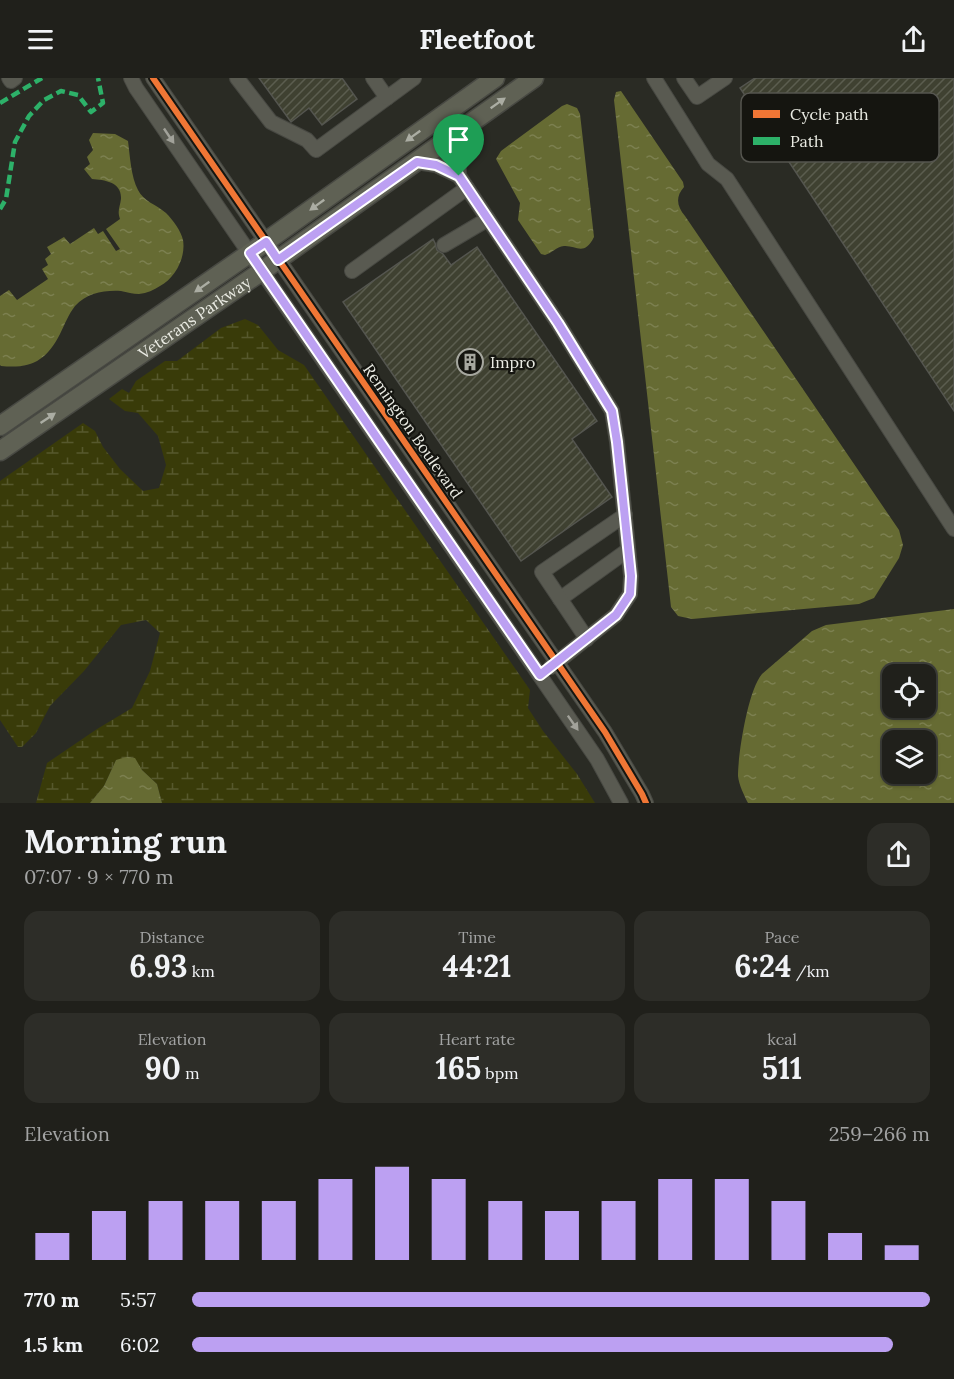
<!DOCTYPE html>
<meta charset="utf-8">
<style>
:root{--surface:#20201b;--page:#2d2d28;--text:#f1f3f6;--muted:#a2a3a3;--line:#3d3e3a;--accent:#bca0f2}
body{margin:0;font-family:Lora,serif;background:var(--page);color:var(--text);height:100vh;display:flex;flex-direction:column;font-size:22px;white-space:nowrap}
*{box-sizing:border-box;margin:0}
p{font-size:20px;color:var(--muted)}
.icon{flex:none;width:33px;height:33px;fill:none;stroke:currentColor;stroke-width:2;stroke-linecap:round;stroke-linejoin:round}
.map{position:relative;height:725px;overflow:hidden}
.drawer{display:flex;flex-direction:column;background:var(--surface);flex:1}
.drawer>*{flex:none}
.fabs{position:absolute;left:882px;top:586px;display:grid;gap:12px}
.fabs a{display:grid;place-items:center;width:54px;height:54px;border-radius:12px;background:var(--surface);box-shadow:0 2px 4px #0004,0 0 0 2px var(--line);font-size:30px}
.pin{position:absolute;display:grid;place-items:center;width:51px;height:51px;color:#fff;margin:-62px -26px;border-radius:50% 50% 50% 0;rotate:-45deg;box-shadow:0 0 6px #0007}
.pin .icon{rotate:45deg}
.round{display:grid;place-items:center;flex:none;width:63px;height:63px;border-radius:18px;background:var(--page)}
.head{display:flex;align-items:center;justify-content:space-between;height:102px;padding:0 24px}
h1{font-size:33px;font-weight:700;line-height:45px}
.figures{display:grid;grid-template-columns:repeat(3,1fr);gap:9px;height:102px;padding:6px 24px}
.figures div{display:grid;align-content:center;border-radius:15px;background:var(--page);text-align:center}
.figures b{font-size:30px;font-weight:700}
.figures small{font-size:16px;font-weight:400}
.figures p{font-size:16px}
.chart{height:168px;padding:12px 24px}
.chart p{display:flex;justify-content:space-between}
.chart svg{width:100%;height:108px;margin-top:6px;stroke:var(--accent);stroke-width:6}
ul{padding:0 24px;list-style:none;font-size:20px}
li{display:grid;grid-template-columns:96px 72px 1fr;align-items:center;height:45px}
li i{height:15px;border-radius:8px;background:var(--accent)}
header{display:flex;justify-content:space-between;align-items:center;height:78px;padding:0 24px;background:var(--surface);font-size:27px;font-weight:700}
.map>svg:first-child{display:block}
.wetland{fill:url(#wetland-marsh)}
.water{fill:url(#water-ripples);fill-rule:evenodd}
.building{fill:url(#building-hatch);stroke:#54554f;stroke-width:1.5}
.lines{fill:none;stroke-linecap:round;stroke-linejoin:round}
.minor-casing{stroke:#484943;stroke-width:16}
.major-casing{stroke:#484943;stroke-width:21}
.minor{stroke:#595a51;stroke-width:14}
.major{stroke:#5f6154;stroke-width:18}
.quiet{stroke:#2db169;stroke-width:4.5;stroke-dasharray:9 4.5;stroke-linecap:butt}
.cycleway-casing{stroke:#151510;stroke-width:10}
.cycleway{stroke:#f07635;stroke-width:6}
.oneway{fill:#abada3}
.oneway2{fill:#a2a29a}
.route-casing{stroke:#fff;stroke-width:12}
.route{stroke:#bca0f2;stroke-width:8}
.labels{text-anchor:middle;stroke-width:4.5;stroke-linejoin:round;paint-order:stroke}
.street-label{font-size:16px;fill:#eaebe3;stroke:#151510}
.poi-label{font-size:16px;fill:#eaebe3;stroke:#151510;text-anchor:start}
.key{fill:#151510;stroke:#55554f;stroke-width:1.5}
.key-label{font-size:16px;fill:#eaebe3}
</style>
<header><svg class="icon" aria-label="menu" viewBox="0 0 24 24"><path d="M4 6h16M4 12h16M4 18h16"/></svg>Fleetfoot<svg class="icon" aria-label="share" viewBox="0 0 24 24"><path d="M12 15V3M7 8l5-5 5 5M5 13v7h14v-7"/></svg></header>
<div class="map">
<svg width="954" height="725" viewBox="0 0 954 725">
<defs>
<pattern id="wetland-marsh" width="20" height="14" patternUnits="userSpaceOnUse" patternTransform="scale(1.5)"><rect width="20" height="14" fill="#393b09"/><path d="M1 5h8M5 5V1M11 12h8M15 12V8" fill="none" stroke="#56582d"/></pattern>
<pattern id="water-ripples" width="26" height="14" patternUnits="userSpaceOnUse" patternTransform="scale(1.5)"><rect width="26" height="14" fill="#666b33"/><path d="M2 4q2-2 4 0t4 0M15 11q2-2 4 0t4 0" fill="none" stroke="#7c8050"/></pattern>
<pattern id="building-hatch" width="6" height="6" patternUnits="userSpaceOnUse" patternTransform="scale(1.5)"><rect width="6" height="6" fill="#3f4131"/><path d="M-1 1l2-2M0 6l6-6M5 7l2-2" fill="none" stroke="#5b5d4f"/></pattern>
</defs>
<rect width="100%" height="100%" fill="#2a2b24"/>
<path class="wetland" d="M245,241L258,247L278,272L304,287L530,612L528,630L543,653L577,696L595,725H162L157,706L142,692L135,681L116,682L104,708L90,725H36L47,685L97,651L132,630L150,593L160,555L146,542L121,547L84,593L50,628L36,655L22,669H18L0,642V403L83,345L95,353L103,369L120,391L143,413L159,410L166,387L158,358L138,335L125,333L109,321L122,311L129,315L136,303L165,283H177L221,250Z"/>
<g class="water">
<path d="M621,13L683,104L684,109C675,119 677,129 685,138L899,452L903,467L899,480L874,520L859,526L692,541L678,538L671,529L614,22L616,14Z"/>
<path d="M567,26L577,30L580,36L594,159C584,179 576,167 564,168C556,169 552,175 545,177L541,176L518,142L520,125L496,81L501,73L562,28Z"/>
<path d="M93,55L115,56L128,63C130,78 131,99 138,112C143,123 157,127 166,135C173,142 181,153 183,162C186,180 175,200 160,208C154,212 147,215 139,216C133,216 127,214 121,213C104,212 87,215 75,228C68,237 65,246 60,256C46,283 31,291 1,288L0,287V218L9,212L17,222L48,201L42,191L48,187L45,181L51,176L47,169L64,159L70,166L94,150L98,156L103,153L116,173L120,171L106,151L120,141C117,133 120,129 121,121C122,104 105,102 92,101L84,91L90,86L87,79L93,72L89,62Z"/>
<path d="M954,531V725H748C744,717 739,707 738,698C738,676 748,612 762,596L812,553L826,547ZM892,597H926V630H892ZM892,663H926V696H892Z"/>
<path d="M126,679L135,680L142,692L157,706L162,725H90L104,708L116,682Z"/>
</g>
<g class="building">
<path d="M259,0H342L357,21L322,47L309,30L291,44Z"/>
<path d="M755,0H954V333L740,10Z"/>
<path d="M433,161L435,165L437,172L443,176L451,187L477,169L597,343L572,361L612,419L521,483L343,224Z"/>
</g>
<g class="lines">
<defs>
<g id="minor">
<path d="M9,0L11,3L15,0"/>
<path d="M131,0L136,10L597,681L621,725"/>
<path d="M153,0L605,654L642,716L646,725"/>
<path d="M237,0L271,44L307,62L316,72L414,0"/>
<path d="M373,0L387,20"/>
<path d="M654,0L708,86L727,101L954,451"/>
<path d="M684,0L697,19L725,0"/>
<path d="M416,84L436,87L459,98L458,72L461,52"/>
<path d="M459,98L558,245L612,333L617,364L631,498L630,516L616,537L551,589"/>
<path d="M444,167L488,141"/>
<path d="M352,193L467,110"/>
<path d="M560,521L628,472"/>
<path d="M587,561L542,494L625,437"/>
</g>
<g id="major">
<path d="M0,348L250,175L495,0"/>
<path id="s1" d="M0,373L262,193L534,0"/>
</g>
</defs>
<use href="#minor" class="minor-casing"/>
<use href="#major" class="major-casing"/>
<use href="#minor" class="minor"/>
<use href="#major" class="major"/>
<g class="quiet">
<path d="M0,25L42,0"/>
<path d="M0,131L6,121L15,64L29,38L44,22L61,13L78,17L91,34L103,25L98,0"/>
</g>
<defs>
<path id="cycleway" d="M153,0L605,654L642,716L646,725"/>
</defs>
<use href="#cycleway" class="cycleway-casing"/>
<use href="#cycleway" class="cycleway"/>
</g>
<defs><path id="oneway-solid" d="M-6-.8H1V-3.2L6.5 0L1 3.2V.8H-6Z" transform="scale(1.5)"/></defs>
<g class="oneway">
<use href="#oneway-solid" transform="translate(498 25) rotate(-35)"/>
<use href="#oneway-solid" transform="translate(413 58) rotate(144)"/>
<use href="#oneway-solid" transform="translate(317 127) rotate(144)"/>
<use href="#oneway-solid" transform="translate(202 209) rotate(145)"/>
<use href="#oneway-solid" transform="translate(48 340) rotate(-34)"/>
</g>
<g class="oneway2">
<use href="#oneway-solid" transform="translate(169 58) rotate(56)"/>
<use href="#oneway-solid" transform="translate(573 645) rotate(55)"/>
</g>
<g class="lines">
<defs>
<path id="route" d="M417,84L436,87L459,98L558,245L612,333L617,364L631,498L630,516L616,537L540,597L250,175L266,164L278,182Z"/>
</defs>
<use href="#route" class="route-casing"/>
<use href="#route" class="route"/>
</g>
<defs>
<symbol id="building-ring" viewBox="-11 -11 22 22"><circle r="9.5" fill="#151510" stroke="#a7a8a0" stroke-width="1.5"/><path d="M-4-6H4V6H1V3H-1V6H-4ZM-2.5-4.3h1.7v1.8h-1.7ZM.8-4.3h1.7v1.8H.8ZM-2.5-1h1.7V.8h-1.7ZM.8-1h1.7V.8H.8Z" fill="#a7a8a0"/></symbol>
</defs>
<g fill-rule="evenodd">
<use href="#building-ring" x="455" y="269" width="30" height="30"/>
</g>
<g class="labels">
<g class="street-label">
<text dy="6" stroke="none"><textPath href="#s1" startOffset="236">Veterans Parkway</textPath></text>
<text transform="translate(413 353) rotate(55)" y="6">Remington Boulevard</text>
</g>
<g class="poi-label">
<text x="490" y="290">Impro</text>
</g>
</g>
<rect x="741" y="15" width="198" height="69" rx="9" class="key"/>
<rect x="753" y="32" width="27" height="8" fill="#f07635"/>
<rect x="753" y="59" width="27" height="8" fill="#2db169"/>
<g class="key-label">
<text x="790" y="42">Cycle path</text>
<text x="790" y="69">Path</text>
</g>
</svg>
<div class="fabs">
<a><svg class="icon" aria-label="locate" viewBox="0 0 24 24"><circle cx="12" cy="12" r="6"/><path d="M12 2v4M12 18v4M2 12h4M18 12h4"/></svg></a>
<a><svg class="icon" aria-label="layers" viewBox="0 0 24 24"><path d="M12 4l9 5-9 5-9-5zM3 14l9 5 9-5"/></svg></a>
</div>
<div class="pin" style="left:459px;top:98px;background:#1e9e55"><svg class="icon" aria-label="arrive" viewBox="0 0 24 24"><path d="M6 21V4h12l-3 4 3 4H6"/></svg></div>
</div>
<section class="drawer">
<div class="head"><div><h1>Morning run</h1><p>07:07 · 9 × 770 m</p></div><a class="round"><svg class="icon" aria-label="share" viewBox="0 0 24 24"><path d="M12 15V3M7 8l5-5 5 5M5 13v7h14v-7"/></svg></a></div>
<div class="figures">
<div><p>Distance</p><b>6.93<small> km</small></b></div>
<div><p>Time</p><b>44:21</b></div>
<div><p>Pace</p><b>6:24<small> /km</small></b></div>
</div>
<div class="figures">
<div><p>Elevation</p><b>90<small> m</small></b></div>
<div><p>Heart rate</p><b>165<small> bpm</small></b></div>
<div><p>kcal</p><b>511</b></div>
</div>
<div class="chart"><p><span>Elevation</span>259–266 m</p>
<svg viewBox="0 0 160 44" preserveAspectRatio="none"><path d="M5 44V33M15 44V24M25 44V20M35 44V20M45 44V20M55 44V11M65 44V6M75 44V11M85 44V20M95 44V24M105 44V20M115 44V11M125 44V11M135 44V20M145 44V33M155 44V38"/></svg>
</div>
<ul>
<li><b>770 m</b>5:57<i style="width:100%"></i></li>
<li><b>1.5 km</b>6:02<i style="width:95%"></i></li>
</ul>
</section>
